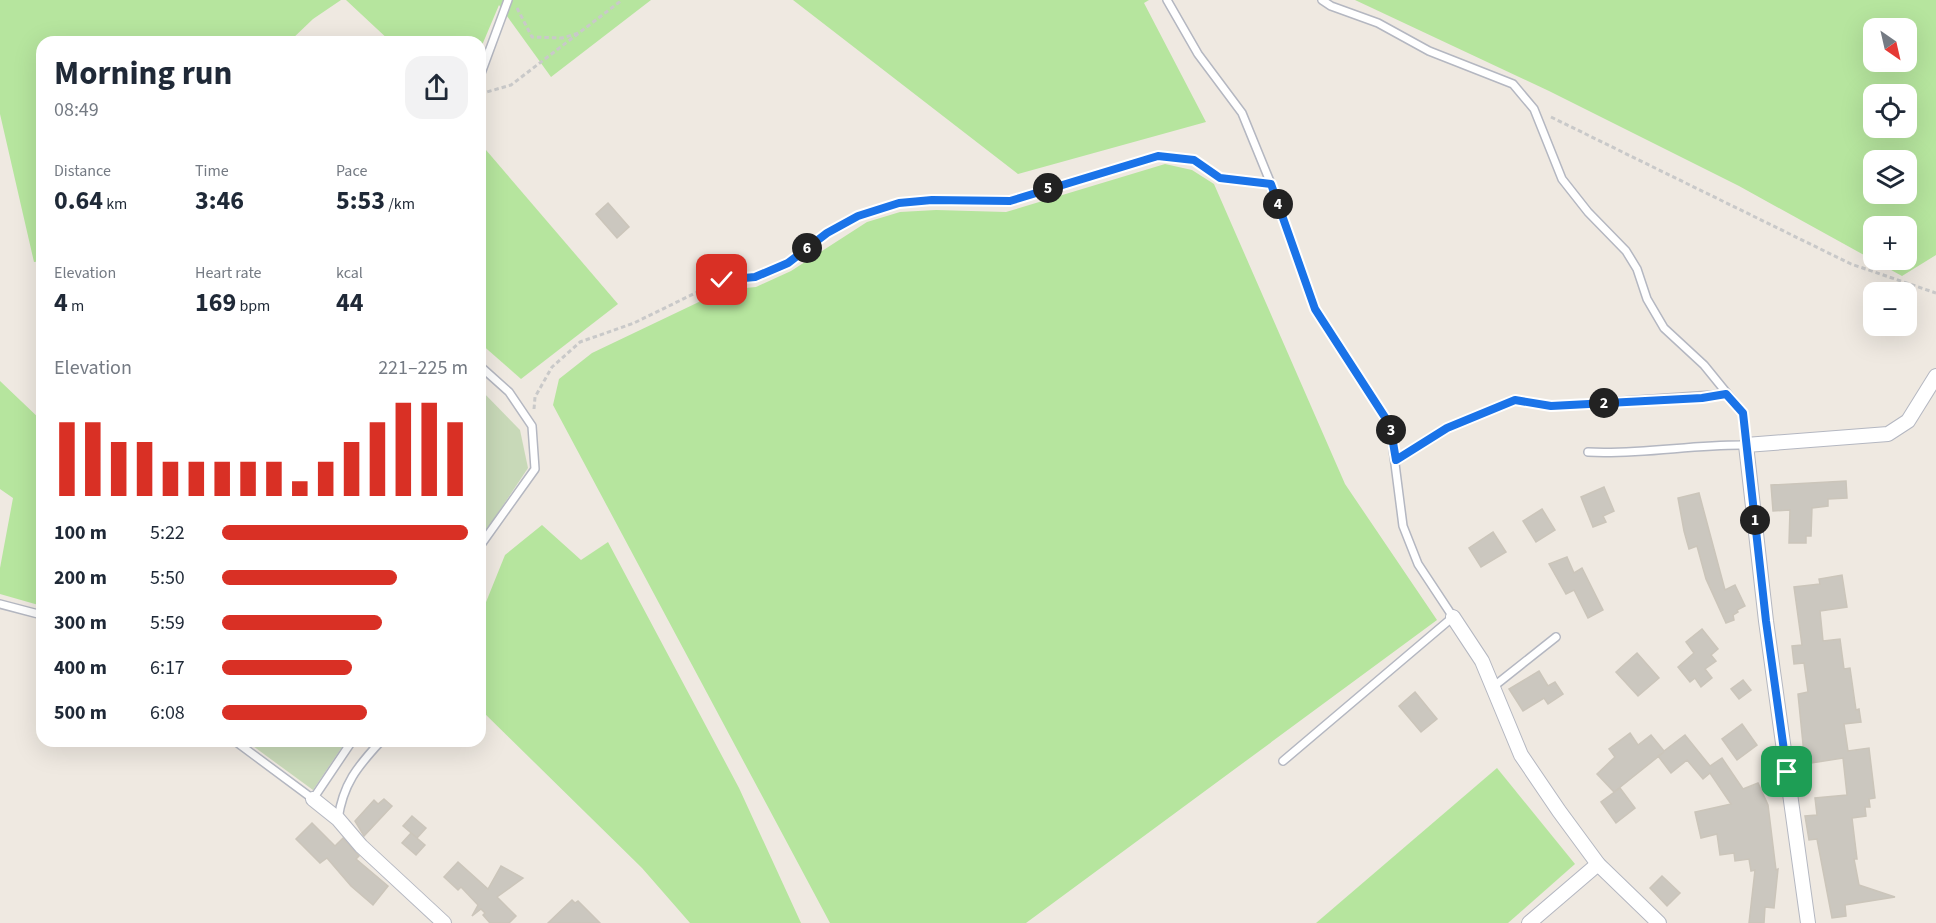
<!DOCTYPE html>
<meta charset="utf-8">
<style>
:root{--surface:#fff;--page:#f2f2f3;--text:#1f2937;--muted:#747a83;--accent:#d93025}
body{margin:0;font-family:"Source Sans 3",sans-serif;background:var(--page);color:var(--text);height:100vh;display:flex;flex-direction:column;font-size:22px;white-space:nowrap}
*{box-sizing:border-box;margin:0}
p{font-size:20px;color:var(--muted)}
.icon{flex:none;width:33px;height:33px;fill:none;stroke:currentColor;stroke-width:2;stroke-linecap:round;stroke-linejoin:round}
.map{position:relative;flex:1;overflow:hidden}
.panel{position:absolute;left:36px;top:36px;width:450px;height:711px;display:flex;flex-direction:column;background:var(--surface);border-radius:18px;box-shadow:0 6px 24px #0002}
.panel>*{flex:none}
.needle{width:39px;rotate:146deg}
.controls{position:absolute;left:1863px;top:18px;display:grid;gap:12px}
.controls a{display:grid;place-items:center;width:54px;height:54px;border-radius:12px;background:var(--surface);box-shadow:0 6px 24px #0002;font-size:30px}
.pin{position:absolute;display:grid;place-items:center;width:51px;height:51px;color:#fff;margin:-26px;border-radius:12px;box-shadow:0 3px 9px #0006}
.km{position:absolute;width:30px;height:30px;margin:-15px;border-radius:50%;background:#222;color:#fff;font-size:16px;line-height:30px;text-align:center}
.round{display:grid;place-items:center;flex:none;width:63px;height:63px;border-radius:18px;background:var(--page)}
.headline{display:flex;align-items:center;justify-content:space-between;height:102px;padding:0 18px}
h1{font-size:33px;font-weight:700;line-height:45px}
.metrics{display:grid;grid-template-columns:repeat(3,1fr);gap:9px;height:102px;padding:6px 18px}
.metrics div{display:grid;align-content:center}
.metrics b{font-size:26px;font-weight:700}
.metrics small{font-size:16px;font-weight:400}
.metrics p{font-size:16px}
.chart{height:168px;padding:12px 18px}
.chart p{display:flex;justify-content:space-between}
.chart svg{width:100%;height:108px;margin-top:6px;stroke:var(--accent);stroke-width:6}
ul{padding:0 18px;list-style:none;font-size:20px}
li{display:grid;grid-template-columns:96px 72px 1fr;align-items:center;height:45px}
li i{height:15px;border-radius:8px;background:var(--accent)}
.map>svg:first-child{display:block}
.green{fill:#b6e59e;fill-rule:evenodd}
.cemetery{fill:#c8d9b8}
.building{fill:#cbc7bf;stroke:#cbc5ba;stroke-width:1.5}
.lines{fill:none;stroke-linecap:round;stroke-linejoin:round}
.lane-casing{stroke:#b4b7c1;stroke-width:10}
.street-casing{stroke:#b4b7c1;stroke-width:16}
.path{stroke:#c9c9c9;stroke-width:3;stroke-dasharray:4.5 3;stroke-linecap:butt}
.lane{stroke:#fff;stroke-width:7}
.street{stroke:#fff;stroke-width:14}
.route-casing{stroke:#fff;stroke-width:12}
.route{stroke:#1a73e8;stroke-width:8}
</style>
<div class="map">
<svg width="1936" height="923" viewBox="0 0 1936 923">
<rect width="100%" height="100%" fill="#efe9e1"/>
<g class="green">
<path d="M0,0H341L313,19L289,42H42V261L34,262L0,114Z"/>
<path d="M346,0H651L551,77L499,5L480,50V42H391Z"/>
<path d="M793,0H1149L1144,3L1206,122L1018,174Z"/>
<path d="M1355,0H1936V255L1902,276L1739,186L1549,91ZM1874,28H1906V62H1874ZM1874,94H1906V128H1874ZM1874,160H1906V194H1874ZM1874,226H1906V260H1874Z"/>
<path d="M480,143L618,304L521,379L480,343Z"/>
<path d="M1165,164L1192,170L1214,184L1345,484L1437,620L1026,923H830L553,405L559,379L592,353L724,290L756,287L791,271L867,222L900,212L936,210L1006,212Z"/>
<path d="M0,381L42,421V606L0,594V568L13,498L0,489Z"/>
<path d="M542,525L581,560L608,542L739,788L801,923H690L642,868L480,709V617L505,555Z"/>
<path d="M1497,768L1575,864L1508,923H1316Z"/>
</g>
<g class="cemetery">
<path d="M480,389L520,430L528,468L480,540Z"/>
<path d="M246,741H346L313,790Z"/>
</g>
<g class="building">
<path d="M608,203L629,227L617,238L596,214Z"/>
<path d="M1846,481L1847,498L1828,499V506L1812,508L1811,536H1806V543H1789L1790,510L1773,511L1771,485Z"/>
<path d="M1604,487L1614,511L1603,516L1606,522L1593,527L1581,497Z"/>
<path d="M1699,493L1725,590L1735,585L1745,606L1737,610L1738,612L1733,615L1734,620L1726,623L1706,579L1697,546L1689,549L1684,531L1678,498Z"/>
<path d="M1542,509L1555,530L1536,542L1523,521Z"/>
<path d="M1493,532L1506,552L1481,567L1469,548Z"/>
<path d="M1567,557L1574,573L1582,568L1603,610L1588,618L1574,590L1566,594L1549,564Z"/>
<path d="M1842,575L1847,607L1820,611L1823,641L1840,639L1844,669L1850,668L1856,710L1859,709L1861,722L1844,724L1848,751L1869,748L1875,798L1869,799L1870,807H1865L1866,816L1852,818L1857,859H1854L1859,885L1895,897L1845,905L1846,916L1832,918L1817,839L1809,840L1805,816L1817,815L1815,798L1847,795L1843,758L1805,764L1798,694L1808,692L1804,663L1794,664L1792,646L1802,645L1794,587L1820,584L1819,579Z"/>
<path d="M1702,629L1718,649L1711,655L1716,661L1705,669L1712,678L1701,687L1695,678L1690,682L1678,667L1694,653L1686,642Z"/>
<path d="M1637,653L1659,678L1638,696L1616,672Z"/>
<path d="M1539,671L1548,686L1555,682L1563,694L1548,704L1544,698L1523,711L1509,689Z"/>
<path d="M1743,680L1751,690L1739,699L1731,689Z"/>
<path d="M1415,692L1437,719L1421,732L1399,706Z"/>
<path d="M1742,724L1757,745L1737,760L1722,739Z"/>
<path d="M1630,733L1638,745L1651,735L1664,751L1685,735L1710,766L1722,758L1743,789L1758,783L1768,805L1776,870L1778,869L1774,908L1765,907L1764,923H1749L1755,870L1751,871L1749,859L1735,861L1734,853L1720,855L1717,834L1701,838L1695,812L1731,804L1710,773L1703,779L1687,760L1671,773L1658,756L1664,752L1614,792L1597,774L1615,757L1609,749Z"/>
<path d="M1620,788L1635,808L1616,823L1601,802Z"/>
<path d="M384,799L392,806L364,836L355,821L374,800L378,804Z"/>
<path d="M412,816L426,828L417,838L403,826Z"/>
<path d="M312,823L335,846L343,838L359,856L356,859L388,886L373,905L351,886L327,858L320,863L296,839Z"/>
<path d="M411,833L425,845L416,855L402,843Z"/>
<path d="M458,862L488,889L501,866L523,878L497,897L516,916L509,923H490L483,915L485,913L481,909L472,916L478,905L461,887L458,890L444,877Z"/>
<path d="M1662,876L1680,893L1667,906L1650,888Z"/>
<path d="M572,900L575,903L578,901L600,923H548Z"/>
</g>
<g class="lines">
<defs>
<g id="lane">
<path d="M1167,0L1198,54L1242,113L1271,184L1315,309L1390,425L1403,526L1418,564L1453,617L1283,761"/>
<path d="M1322,0L1331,6L1378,23L1429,51L1513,84L1534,109L1562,179L1588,212L1626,251L1637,269L1647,299L1664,328L1704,365L1743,413L1746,445C1694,444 1641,455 1588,452"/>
<path d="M480,76L508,0"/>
<path d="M480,366L509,392L532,426L535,469L480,546"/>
<path d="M1396,460L1447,428L1515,400L1551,406L1727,394"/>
<path d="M0,604L42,615"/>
<path d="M1493,687L1556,637"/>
<path d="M235,741L313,799L352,741"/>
<path d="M338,819C343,784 357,767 381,741"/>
</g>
<g id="street">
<path d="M1453,617L1482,661L1521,755L1559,811L1598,864L1659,923"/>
<path d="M313,799L338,819L361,846L444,923"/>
<path d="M1529,923L1598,864"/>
<path d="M1808,923L1766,621L1746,445L1888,434L1908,421L1936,376"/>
</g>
</defs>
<use href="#lane" class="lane-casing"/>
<use href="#street" class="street-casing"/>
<g class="path">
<path d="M517,8L532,37L562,38L579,33"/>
<path d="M480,94L511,85L622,0"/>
<path d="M1551,117L1851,264L1936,293"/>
<path d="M534,409L535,397L552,367L580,342L634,323L722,280L755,277L788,263L827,233L858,216L899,203L932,200L1010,201L1158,156L1194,160L1220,178L1257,182"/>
</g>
<use href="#lane" class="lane"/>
<use href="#street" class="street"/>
</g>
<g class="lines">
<defs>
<path id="route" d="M722,280L755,277L788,263L827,233L858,216L899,203L932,200L1010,201L1158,156L1194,160L1220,178L1271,184L1315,309L1390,425L1396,460L1447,428L1515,400L1551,406L1702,398L1726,394L1743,413L1766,621L1787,772"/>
</defs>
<use href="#route" class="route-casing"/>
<use href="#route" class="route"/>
</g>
</svg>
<div class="controls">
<a><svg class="needle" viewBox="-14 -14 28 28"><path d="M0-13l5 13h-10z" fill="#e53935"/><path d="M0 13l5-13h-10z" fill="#747a83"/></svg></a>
<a><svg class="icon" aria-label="locate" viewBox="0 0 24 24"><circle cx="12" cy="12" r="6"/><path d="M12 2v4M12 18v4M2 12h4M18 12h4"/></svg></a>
<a><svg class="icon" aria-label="layers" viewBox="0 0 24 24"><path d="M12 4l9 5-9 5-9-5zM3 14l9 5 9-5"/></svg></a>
<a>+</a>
<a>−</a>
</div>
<div class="pin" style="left:1787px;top:772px;background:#1e9e55"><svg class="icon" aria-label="arrive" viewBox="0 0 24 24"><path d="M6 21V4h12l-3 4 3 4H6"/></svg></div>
<div class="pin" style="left:722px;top:280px;background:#d93025"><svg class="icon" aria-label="check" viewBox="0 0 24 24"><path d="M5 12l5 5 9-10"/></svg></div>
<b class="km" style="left:1755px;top:520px">1</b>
<b class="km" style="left:1604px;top:403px">2</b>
<b class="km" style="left:1391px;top:430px">3</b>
<b class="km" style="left:1278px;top:204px">4</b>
<b class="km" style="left:1048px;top:188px">5</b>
<b class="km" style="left:807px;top:248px">6</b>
<section class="panel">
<div class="headline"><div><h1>Morning run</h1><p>08:49</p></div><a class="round"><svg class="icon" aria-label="share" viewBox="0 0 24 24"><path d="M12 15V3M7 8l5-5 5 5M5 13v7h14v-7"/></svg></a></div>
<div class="metrics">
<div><p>Distance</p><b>0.64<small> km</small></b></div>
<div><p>Time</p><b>3:46</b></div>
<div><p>Pace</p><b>5:53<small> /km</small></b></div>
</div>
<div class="metrics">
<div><p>Elevation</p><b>4<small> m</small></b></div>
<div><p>Heart rate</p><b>169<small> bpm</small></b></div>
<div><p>kcal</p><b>44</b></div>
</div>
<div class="chart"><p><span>Elevation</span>221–225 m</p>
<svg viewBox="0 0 160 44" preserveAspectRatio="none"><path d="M5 44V14M15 44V14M25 44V22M35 44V22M45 44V30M55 44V30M65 44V30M75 44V30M85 44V30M95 44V38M105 44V30M115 44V22M125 44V14M135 44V6M145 44V6M155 44V14"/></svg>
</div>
<ul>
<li><b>100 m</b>5:22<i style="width:100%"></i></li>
<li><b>200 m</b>5:50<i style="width:71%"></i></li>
<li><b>300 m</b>5:59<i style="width:65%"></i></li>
<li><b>400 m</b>6:17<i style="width:53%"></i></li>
<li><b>500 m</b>6:08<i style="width:59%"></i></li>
</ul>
</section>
</div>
